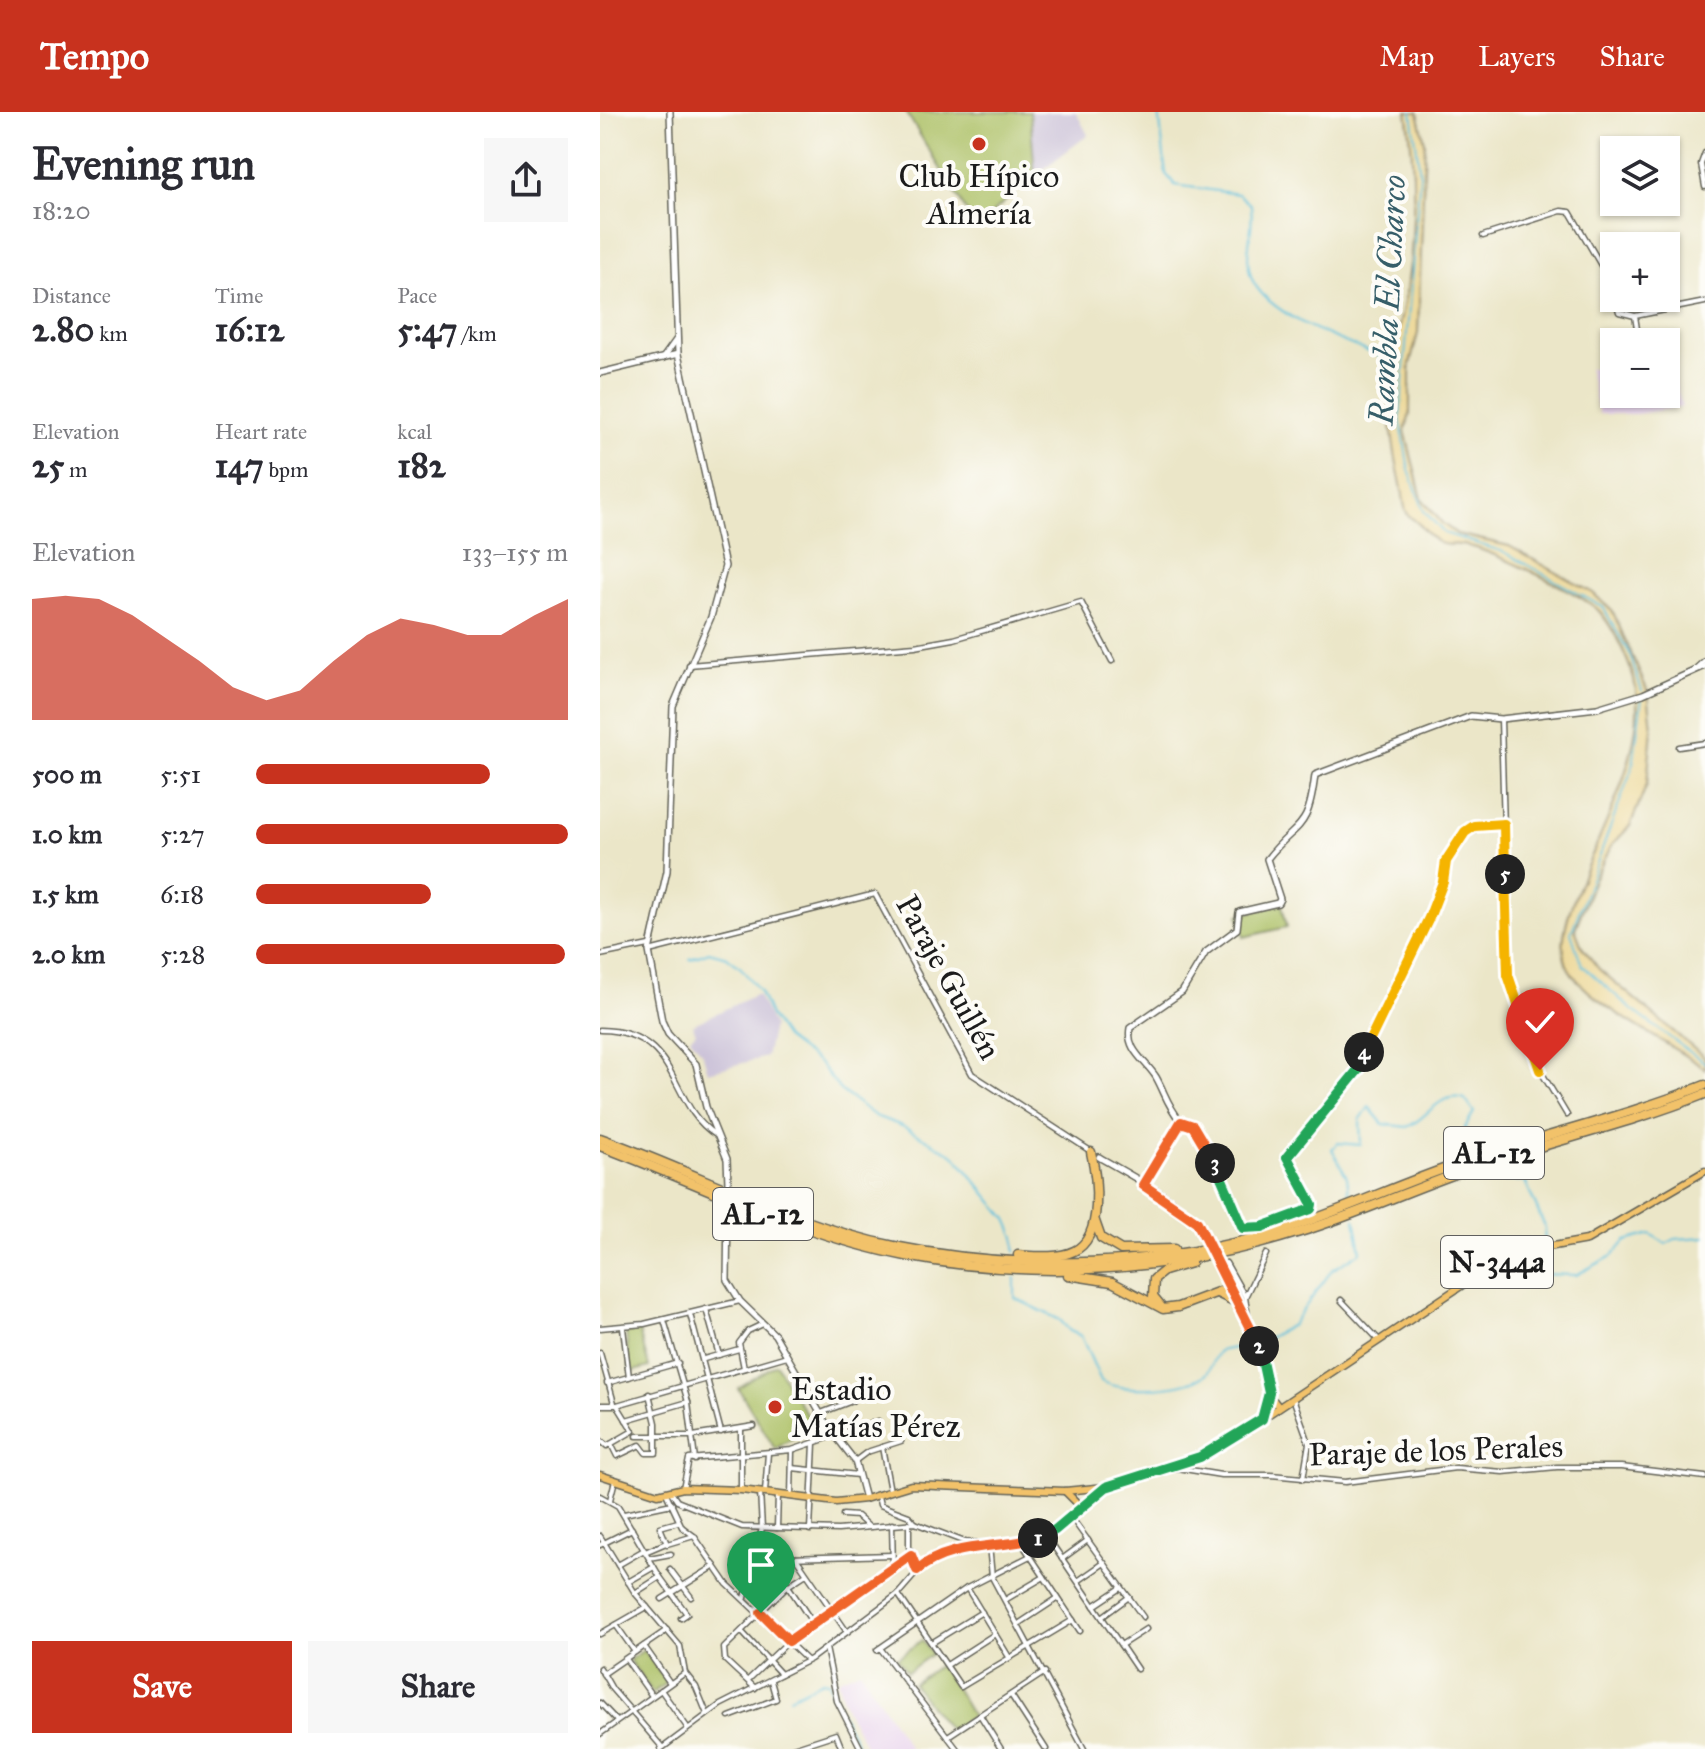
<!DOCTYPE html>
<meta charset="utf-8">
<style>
:root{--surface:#fff;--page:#f7f7f7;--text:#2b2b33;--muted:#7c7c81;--accent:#c8321e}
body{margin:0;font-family:"IM FELL Great Primer",serif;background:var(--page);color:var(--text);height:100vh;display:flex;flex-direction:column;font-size:30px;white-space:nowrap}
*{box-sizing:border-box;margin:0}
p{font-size:26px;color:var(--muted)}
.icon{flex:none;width:44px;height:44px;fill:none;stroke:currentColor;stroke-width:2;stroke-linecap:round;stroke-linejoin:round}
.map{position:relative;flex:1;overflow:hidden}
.drawer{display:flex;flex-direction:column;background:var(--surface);width:600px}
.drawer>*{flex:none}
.controls{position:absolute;left:1000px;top:24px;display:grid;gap:16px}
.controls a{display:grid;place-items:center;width:80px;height:80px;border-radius:0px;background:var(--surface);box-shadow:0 2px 6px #0004;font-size:40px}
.pin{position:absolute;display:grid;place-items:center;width:68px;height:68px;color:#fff;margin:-82px -34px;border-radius:50% 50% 50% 0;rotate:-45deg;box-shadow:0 0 8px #0007}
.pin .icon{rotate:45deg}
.km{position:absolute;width:40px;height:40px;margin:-20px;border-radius:50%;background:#222;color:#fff;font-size:22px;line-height:40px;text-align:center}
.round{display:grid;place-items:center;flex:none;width:84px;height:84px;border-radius:0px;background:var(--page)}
.summary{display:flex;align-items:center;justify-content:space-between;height:136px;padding:0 32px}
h1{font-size:44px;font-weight:700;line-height:60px}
.figures{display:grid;grid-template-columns:repeat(3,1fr);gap:12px;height:136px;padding:8px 32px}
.figures div{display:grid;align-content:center}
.figures b{font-size:34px;font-weight:700}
.figures small{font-size:22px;font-weight:400}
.figures p{font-size:22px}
.chart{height:224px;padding:16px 32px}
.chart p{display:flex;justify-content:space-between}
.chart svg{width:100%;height:144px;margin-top:8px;fill:var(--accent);opacity:.7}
.primary-button{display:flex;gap:16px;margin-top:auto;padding:16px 32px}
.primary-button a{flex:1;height:92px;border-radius:0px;background:var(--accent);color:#fff;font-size:32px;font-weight:700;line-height:92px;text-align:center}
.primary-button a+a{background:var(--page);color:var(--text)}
ul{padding:0 32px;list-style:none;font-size:26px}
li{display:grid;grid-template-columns:128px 96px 1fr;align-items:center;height:60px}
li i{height:20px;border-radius:10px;background:var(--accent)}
header{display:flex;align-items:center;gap:48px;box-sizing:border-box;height:112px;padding:0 40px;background:var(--accent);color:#fff}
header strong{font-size:38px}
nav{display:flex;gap:44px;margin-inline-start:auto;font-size:28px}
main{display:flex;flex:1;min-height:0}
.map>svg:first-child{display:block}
.built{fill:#e8d2ee}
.industrial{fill:#c9bfd7}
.green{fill:#abbf63;stroke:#646e40;stroke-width:2}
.sand{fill:#eeda9e;stroke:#857b5d;stroke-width:2}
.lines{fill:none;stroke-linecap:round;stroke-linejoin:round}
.stream{stroke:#5ec0dc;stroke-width:2}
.minor-casing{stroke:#646358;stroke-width:7}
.tertiary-casing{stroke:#646358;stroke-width:8}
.primary-casing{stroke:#646358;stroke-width:9}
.motorway-casing{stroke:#646358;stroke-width:11}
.minor{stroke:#fff;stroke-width:4}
.tertiary{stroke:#fff;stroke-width:5}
.primary{stroke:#f2c26a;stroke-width:6}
.motorway{stroke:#f2c26a;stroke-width:8}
.tertiary-bridge-casing{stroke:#646358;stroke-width:8;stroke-linecap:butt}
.tertiary-bridge{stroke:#fff;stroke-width:5}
.split-1-casing{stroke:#fff;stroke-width:16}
.split-2-casing{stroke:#fff;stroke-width:16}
.split-3-casing{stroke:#fff;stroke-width:16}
.split-4-casing{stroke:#fff;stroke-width:16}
.split-5-casing{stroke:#fff;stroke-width:16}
.split-6-casing{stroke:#fff;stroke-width:16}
.split-1{stroke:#f0652b;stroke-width:10}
.split-2{stroke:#22a559;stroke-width:10}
.split-3{stroke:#f0652b;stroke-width:10}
.split-4{stroke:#22a559;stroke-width:10}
.split-5{stroke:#f5b400;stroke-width:10}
.split-6{stroke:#f5b400;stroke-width:10}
.poi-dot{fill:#c8321e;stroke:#fdfcf7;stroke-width:3}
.labels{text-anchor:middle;stroke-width:8;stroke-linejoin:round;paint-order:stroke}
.shield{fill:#fdfcf7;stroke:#605f5e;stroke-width:2}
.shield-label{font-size:30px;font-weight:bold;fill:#1c1c1c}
.poi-label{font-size:32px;fill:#1c1c1c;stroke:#fdfcf7}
.street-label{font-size:32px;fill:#1c1c1c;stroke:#fdfcf7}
.water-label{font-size:34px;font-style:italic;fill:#365e69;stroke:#fdfcf7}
</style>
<header>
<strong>Tempo</strong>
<nav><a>Map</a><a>Layers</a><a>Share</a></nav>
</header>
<main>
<section class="drawer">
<div class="summary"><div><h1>Evening run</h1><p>18:20</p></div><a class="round"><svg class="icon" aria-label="share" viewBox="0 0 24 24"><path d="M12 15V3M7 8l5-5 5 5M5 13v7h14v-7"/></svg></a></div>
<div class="figures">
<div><p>Distance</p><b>2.80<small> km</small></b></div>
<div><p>Time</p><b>16:12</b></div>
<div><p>Pace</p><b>5:47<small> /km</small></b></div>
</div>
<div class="figures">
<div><p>Elevation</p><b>25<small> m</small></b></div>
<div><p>Heart rate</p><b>147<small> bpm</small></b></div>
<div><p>kcal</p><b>182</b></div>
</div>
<div class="chart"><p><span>Elevation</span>133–155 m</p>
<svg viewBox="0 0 160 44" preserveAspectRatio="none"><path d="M0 44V7L10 6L20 7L30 12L40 19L50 26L60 34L70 38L80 35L90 26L100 18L110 13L120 15L130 18L140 18L150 12L160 7V44z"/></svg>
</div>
<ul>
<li><b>500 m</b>5:51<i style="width:75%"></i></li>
<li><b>1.0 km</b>5:27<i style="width:100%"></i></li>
<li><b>1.5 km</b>6:18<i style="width:56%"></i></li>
<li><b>2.0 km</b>5:28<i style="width:99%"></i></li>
</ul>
<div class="primary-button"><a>Save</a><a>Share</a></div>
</section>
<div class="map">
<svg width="1105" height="1637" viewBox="0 0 1105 1637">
<rect width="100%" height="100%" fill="#fdfcf7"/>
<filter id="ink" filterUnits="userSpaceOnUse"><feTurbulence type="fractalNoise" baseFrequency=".0125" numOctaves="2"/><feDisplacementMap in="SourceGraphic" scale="16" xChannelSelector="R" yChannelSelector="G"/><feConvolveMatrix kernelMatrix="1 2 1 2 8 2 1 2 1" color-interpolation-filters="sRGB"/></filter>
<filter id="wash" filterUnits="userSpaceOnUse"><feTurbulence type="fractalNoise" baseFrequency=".006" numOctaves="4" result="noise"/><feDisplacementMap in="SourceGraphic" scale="32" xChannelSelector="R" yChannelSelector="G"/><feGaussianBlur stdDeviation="1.8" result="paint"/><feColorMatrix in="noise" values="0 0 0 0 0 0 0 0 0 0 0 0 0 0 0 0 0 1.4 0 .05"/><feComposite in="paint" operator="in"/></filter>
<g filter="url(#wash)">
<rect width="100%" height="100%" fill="#ebe6c8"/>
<g class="built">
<path d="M1066,240L1082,295L1036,302H999L989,257L1014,252V282H1066Z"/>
<path d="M260,1558L300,1621L310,1637L267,1636L248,1601L237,1568Z"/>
</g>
<g class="industrial">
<path d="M430,0H476L488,23L435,63Z"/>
<path d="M157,882L173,914L166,945L108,960L102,940L90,926L96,920L92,913Z"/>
</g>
<g class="green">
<path d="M306,0H430L435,63L376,115Z"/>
<path d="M682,792L687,815L644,825L639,803Z"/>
<path d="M39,1219L49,1255L30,1260L26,1221Z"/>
<path d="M176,1252L213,1314L175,1337L138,1276Z"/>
<path d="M322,1528L332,1542L307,1560L297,1546Z"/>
<path d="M44,1538L67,1570L53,1581L29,1548Z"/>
<path d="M341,1552L372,1604L350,1619L313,1572Z"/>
</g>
<path class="sand" d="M807,0H818L825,30L818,221L810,252V302L805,319L822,387L842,411L857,422L909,434L993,481L1013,500L1048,580L1052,616L1047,672L1030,714L1012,733L995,765L975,817L982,835L999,857L1105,946V957C1068,929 993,896 969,857C935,801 1067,656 1031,558C1024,539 1012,514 999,499C983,482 900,444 876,436C842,425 849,446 820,413C816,409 810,406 807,401C803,393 804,385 802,377C793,336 786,295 792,252C797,218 807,185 810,151C815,99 815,51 807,0Z"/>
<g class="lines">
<g class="stream">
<path d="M559,0L566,62L575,73L638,82L651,93C655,118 642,142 652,167C670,208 760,235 800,252"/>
<path d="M812,0L820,62L800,306L809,358L824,399L844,421L904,440L1003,495L1029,541L1042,579"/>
<path d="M1042,585L1033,654L971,821L982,853L1031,897L1105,951"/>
<path d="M90,847L109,840L127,845L141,856L160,880L170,904L185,926L220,952L240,978L275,1004L302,1014L354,1043L407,1107L415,1125V1140"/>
<path d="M884,1058L893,1069H925L945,1115L944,1132"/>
<path d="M750,1089L747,1065L732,1037L738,1031L761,1033L760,1008L769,995L783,1012L807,1015C828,1007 838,979 865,987L874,1000L865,1016L863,1031L877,1037"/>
<path d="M942,1140L937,1146L936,1162L976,1163L1012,1144L1026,1129L1051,1122L1066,1132L1075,1127L1105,1125"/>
<path d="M415,1166V1186L460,1208L470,1219L481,1224L501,1269C519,1281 591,1278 607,1261C612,1255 613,1246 619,1239L654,1232"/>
<path d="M663,1229L692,1213L732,1158L761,1140L755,1107"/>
<path d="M190,1585L222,1569L228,1570L234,1586"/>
<path d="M240,1599L259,1636"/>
</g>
</g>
</g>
<g filter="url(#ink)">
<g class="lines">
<defs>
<g id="minor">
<path d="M1105,41L1101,52L1105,75"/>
<path d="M883,124L961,99L970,100L1009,167L1014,184"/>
<path d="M1015,186L1019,200L1035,204"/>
<path d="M1039,230L1035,204L1105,190"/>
<path d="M89,553L315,534L354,527L481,490L512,549"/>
<path d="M1095,557L1105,548"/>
<path d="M901,607L908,863L940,958L967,1003"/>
<path d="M1079,635L1105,631"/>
<path d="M49,839L275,782L372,962L492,1040"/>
<path d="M0,843L49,833"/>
<path d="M0,918C82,919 67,993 116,1023"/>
<path d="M581,1010C604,1010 638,1094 643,1116L662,1115L711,1097L712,1092L687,1045L762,953L771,919L829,806L843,770L846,749L865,720L874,714L904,712"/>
<path d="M626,1151L645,1185"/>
<path d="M741,1188L779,1228"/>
<path d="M106,1197L119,1243"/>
<path d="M90,1202L121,1320"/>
<path d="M64,1208L88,1290L95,1348"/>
<path d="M649,1212L645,1185L666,1142"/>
<path d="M0,1216L44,1212L140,1189"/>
<path d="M23,1216L29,1265"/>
<path d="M0,1241L14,1291"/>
<path d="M104,1247L139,1237"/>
<path d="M144,1256L139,1231L148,1219L163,1212"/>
<path d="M7,1271L78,1251"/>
<path d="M693,1286L709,1331L703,1367"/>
<path d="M0,1293H17L187,1244"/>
<path d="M221,1301L252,1289"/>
<path d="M26,1308L88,1290"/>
<path d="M37,1324H93L154,1314"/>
<path d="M0,1328L7,1334L33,1319L17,1293"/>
<path d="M11,1332L17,1344L40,1333L46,1341H56V1311L49,1282"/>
<path d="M282,1335L290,1379"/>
<path d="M255,1349L267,1340L301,1329"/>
<path d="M572,1355L621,1363H671L745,1370L856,1356L903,1360L957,1355H1021L1105,1365"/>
<path d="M192,1356L258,1363"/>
<path d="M83,1376L89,1347L192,1338L278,1309"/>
<path d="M141,1378V1317"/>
<path d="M71,1380L77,1389L142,1415L238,1418L315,1411L365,1430L389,1433L412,1432L446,1423L480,1394"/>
<path d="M165,1380L168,1341"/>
<path d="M66,1381L82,1415L94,1424L127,1472L207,1548"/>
<path d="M0,1384L18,1394L60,1465L87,1502L81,1506"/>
<path d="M191,1384L192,1339"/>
<path d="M278,1384L280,1393L309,1404L315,1411"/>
<path d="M10,1388L15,1368"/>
<path d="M24,1402L72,1392"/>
<path d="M243,1403L257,1404L268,1414"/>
<path d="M471,1405L543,1505"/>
<path d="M78,1410L60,1415L67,1432L94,1424"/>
<path d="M309,1411V1435L317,1458"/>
<path d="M292,1412L293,1456"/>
<path d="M177,1416L178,1382"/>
<path d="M210,1418L214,1331"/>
<path d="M446,1423L537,1557"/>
<path d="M0,1424L35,1481L80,1534L85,1561L96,1575L107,1602"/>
<path d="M421,1430L480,1519"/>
<path d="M0,1433L32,1417"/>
<path d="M389,1433L392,1465L484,1637"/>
<path d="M45,1440L66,1431"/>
<path d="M49,1446L71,1442"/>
<path d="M196,1446L247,1520"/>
<path d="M154,1447L292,1443"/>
<path d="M462,1447L488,1428"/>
<path d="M171,1448L214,1513"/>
<path d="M18,1453L44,1438"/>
<path d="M70,1457L91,1485"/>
<path d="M478,1469L504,1451"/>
<path d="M28,1470L54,1455"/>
<path d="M367,1476L409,1545"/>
<path d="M35,1481L60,1465"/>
<path d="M298,1482L361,1575L473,1508"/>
<path d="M145,1486L162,1416L160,1380"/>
<path d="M62,1487L115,1454"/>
<path d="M405,1488L444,1465"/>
<path d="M494,1494L521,1476"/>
<path d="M502,1505L529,1485"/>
<path d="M420,1511L458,1486"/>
<path d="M16,1513L35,1540"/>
<path d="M142,1520L181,1562"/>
<path d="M0,1522L47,1495"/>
<path d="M333,1530L382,1500"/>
<path d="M521,1533L546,1517"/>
<path d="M44,1534L70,1571"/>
<path d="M226,1536L237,1589L261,1637"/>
<path d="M280,1536L357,1637"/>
<path d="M277,1538L367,1476L430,1444"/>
<path d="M26,1547L52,1584"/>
<path d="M347,1553L395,1522"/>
<path d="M0,1556L12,1577L62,1635"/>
<path d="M3,1562L67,1518"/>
<path d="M148,1568L189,1529L311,1443"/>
<path d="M155,1576L125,1548L124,1536L186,1475L206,1462"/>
<path d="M61,1578L87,1615"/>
<path d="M411,1583L446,1637"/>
<path d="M0,1591L17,1609"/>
<path d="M380,1603L401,1637"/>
<path d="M129,1605L176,1587L171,1569"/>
<path d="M0,1622L85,1561"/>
<path d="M348,1624L445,1560"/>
<path d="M61,1637L120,1593L211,1547L298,1482L325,1451L378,1433"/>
<path d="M190,1637L236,1622L242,1637"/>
</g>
<g id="tertiary">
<path d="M70,0L78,242L125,454L111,505L73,594L67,759L49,839L62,909L68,922L96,952L106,995L127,1047L128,1071"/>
<path d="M63,246L76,228"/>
<path d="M0,261L78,242"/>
<path d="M499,1045C529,1063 586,1091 604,1121"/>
<path d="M543,1073L581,1010C566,991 566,983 556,965C545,948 526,938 530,916L582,880L606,840L637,817L639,800L678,791L680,787L667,747C698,708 708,722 715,663L871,604L901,607L997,596L1043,582L1105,554"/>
<path d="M128,1095L127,1168L140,1189L175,1223L227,1313L255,1349L265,1387"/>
<path d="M624,1163L665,1248L668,1292"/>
</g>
<g id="primary">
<path d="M668,1294L674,1289L678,1294"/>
<path d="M0,1363L58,1382L83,1376L141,1378L236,1390L265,1387L311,1373L465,1379L506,1375L585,1350L630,1328L897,1150L926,1139L987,1128L1105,1059"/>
<path d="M465,1379L480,1394L502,1378"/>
</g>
<g id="motorway">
<path d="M0,1026C99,1061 191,1113 294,1134C423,1160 563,1156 688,1116C744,1098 797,1073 852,1054C936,1025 1022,1006 1105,973"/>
<path d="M0,1034C102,1072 198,1123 306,1144C437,1169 573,1160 700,1120C759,1102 816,1075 875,1055C952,1029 1030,1012 1105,982"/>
<path d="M495,1109L501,1126L521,1138L574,1137"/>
<path d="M418,1143C434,1144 458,1147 474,1139C504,1125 497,1066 491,1040"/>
<path d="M468,1163L512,1170L563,1197L578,1195L631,1175"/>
<path d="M617,1181L640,1192"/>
<path d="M562,1196L553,1185L554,1167L564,1159L591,1151"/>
</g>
</defs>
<use href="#minor" class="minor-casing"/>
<use href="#tertiary" class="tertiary-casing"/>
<use href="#primary" class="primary-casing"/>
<use href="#motorway" class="motorway-casing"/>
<use href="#minor" class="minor"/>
<use href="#tertiary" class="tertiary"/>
<use href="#primary" class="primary"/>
<use href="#motorway" class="motorway"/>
<defs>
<path id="tertiary-bridge" d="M604,1121L624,1163"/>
</defs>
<use href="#tertiary-bridge" class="tertiary-bridge-casing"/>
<use href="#tertiary-bridge" class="tertiary-bridge"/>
</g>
</g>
<g class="lines" filter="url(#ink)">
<defs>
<path id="split-1" d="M161,1501L189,1529L311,1443L317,1458C350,1430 398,1437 438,1426"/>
<path id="split-2" d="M438,1426L455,1418L506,1375L600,1345L662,1307L669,1281L659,1234"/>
<path id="split-3" d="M615,1051L593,1014L581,1010L543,1073L597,1110L659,1234"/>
<path id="split-4" d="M615,1051L643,1116L662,1115L711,1097L712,1092L687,1045L762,953L764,940"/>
<path id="split-5" d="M764,940L829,806L843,770L846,749L865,720L874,714L904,712L905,762"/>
<path id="split-6" d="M905,762L908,863L940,958"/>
</defs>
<use href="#split-1" class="split-1-casing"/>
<use href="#split-2" class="split-2-casing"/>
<use href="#split-3" class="split-3-casing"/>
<use href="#split-4" class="split-4-casing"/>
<use href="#split-5" class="split-5-casing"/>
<use href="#split-6" class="split-6-casing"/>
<use href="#split-1" class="split-1"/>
<use href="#split-2" class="split-2"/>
<use href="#split-3" class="split-3"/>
<use href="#split-4" class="split-4"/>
<use href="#split-5" class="split-5"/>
<use href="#split-6" class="split-6"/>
</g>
<g class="poi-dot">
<circle cx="379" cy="32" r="8"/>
<circle cx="175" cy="1295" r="8"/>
</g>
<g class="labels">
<g class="shield">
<rect x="844" y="1015" width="100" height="52" rx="6"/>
<rect x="113" y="1076" width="100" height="52" rx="6"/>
<rect x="841" y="1124" width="112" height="52" rx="6"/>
</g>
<g class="shield-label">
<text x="894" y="1051">AL-12</text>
<text x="163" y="1112">AL-12</text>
<text x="897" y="1160">N-344a</text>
</g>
<g class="poi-label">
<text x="379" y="75">Club Hípico<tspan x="379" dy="37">Almería</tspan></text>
<text x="191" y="1288" text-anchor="start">Estadio<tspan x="191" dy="37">Matías Pérez</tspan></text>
</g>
<g class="street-label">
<text transform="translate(349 865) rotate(61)" y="11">Paraje Guillén</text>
<text transform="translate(836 1338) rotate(-2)" y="11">Paraje de los Perales</text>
</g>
<g class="water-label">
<text transform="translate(787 188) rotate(-87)" y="12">Rambla El Charco</text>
</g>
</g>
</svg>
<div class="controls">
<a><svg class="icon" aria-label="layers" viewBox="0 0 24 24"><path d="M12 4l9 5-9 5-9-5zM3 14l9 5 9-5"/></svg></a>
<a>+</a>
<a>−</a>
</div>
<div class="pin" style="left:161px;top:1501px;background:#1e9e55"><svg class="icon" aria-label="arrive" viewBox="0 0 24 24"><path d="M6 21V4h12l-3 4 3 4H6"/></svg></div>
<div class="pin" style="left:940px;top:958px;background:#d93025"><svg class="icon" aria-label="check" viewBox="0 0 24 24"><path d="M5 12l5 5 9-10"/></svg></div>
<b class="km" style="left:438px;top:1426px">1</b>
<b class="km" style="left:659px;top:1234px">2</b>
<b class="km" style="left:615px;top:1051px">3</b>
<b class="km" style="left:764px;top:940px">4</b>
<b class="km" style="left:905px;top:762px">5</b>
</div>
</main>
